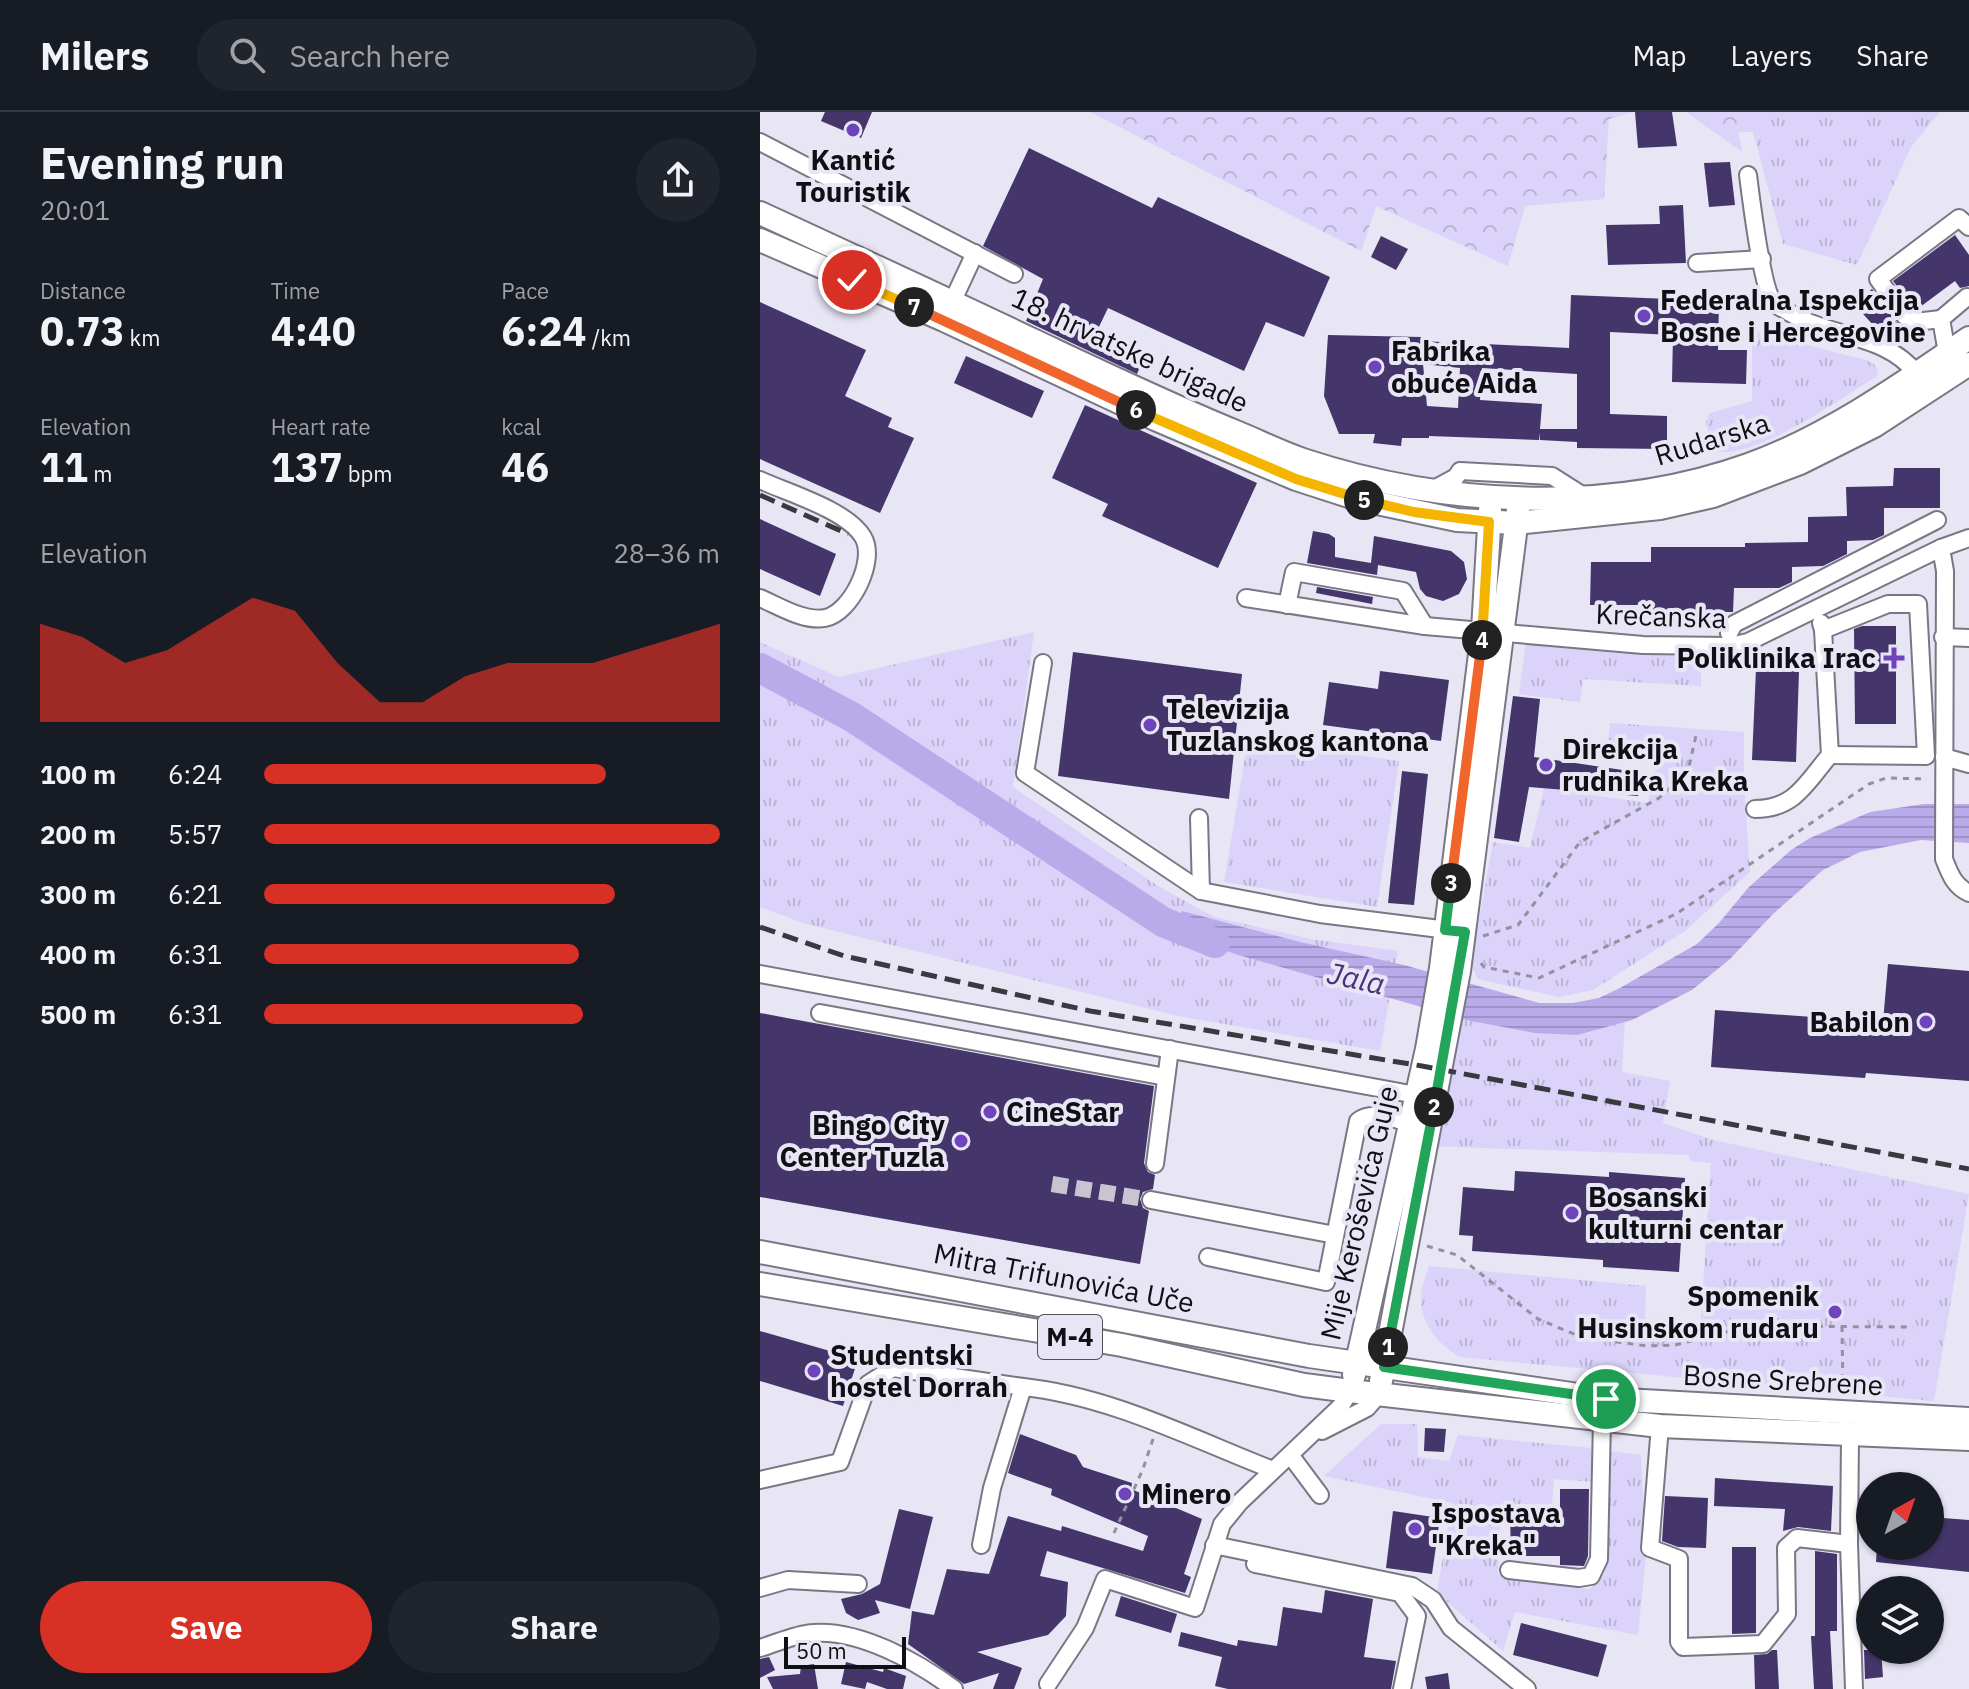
<!DOCTYPE html>
<meta charset="utf-8">
<style>
:root{--surface:#171b24;--page:#20242c;--text:#f1f3f6;--muted:#9ea1a6;--line:#363941;--accent:#d93025}
body{margin:0;font-family:"IBM Plex Sans",sans-serif;background:var(--page);color:var(--text);height:100vh;display:flex;flex-direction:column;font-size:30px;white-space:nowrap}
*{box-sizing:border-box;margin:0}
p{font-size:26px;color:var(--muted)}
.icon{flex:none;width:44px;height:44px;fill:none;stroke:currentColor;stroke-width:2;stroke-linecap:round;stroke-linejoin:round}
.map{position:relative;flex:1;overflow:hidden}
.sheet{display:flex;flex-direction:column;background:var(--surface);width:760px}
.sheet>*{flex:none}
.needle{width:52px;rotate:40deg}
.controls{position:absolute;left:1096px;top:1360px;display:grid;gap:16px}
.controls a{display:grid;place-items:center;width:88px;height:88px;border-radius:50%;background:var(--surface);box-shadow:0 2px 6px #0004;font-size:40px}
.scale{position:absolute;left:24px;bottom:20px;width:122px;box-sizing:border-box;padding-left:8px;border:4px solid #100f14;border-top:0;font-size:22px;line-height:28px;white-space:nowrap;color:#100f14;-webkit-text-stroke:6px #e8e5f5;paint-order:stroke}
.pin{position:absolute;display:grid;place-items:center;width:68px;height:68px;color:#fff;margin:-34px;border:4px solid #fff;border-radius:50%;box-shadow:0 2px 8px #0007}
.km{position:absolute;width:40px;height:40px;margin:-20px;border-radius:50%;background:#222;color:#fff;font-size:22px;line-height:40px;text-align:center}
.round{display:grid;place-items:center;flex:none;width:84px;height:84px;border-radius:42px;background:var(--page)}
.head{display:flex;align-items:center;justify-content:space-between;height:136px;padding:0 40px}
h1{font-size:44px;font-weight:700;line-height:60px}
.stats{display:grid;grid-template-columns:repeat(3,1fr);gap:12px;height:136px;padding:8px 40px}
.stats div{display:grid;align-content:center}
.stats b{font-size:40px;font-weight:700}
.stats small{font-size:22px;font-weight:400}
.stats p{font-size:22px}
.chart{height:224px;padding:16px 40px}
.chart p{display:flex;justify-content:space-between}
.chart svg{width:100%;height:144px;margin-top:8px;fill:var(--accent);opacity:.7}
.action{display:flex;gap:16px;margin-top:auto;padding:16px 40px}
.action a{flex:1;height:92px;border-radius:48px;background:var(--accent);color:#fff;font-size:32px;font-weight:700;line-height:92px;text-align:center}
.action a+a{background:var(--page);color:var(--text)}
ul{padding:0 40px;list-style:none;font-size:26px}
li{display:grid;grid-template-columns:128px 96px 1fr;align-items:center;height:60px}
li i{height:20px;border-radius:10px;background:var(--accent)}
header{display:flex;align-items:center;gap:48px;box-sizing:border-box;height:112px;padding:0 40px;background:var(--surface);border-bottom:2px solid var(--line)}
header strong{font-size:38px}
nav{display:flex;gap:44px;margin-inline-start:auto;font-size:28px}
.search{width:560px;height:72px;background:var(--page);display:flex;align-items:center;gap:20px;box-sizing:border-box;padding:0 28px;border-radius:44px;color:var(--muted);font-size:30px}
main{display:flex;flex:1;min-height:0}
.map>svg:first-child{display:block}
.grass{fill:url(#grass-tufts)}
.forest{fill:url(#forest-crowns)}
.water{fill:url(#water-rules)}
.lines{fill:none;stroke-linecap:round;stroke-linejoin:round}
.river{stroke:#b9aae9;stroke-width:30}
.building{fill:#44356b;fill-rule:evenodd}
.minor-tunnel{stroke:#c8c5d3;stroke-width:16;stroke-dasharray:16 8;stroke-linecap:butt}
.minor-casing{stroke:#7a7785;stroke-width:20}
.major-casing{stroke:#7a7785;stroke-width:26}
.path{stroke:#94919d;stroke-width:3;stroke-dasharray:6 6;stroke-linecap:butt}
.minor{stroke:#fff;stroke-width:16}
.major{stroke:#fff;stroke-width:22}
.rail{stroke:#3a3940;stroke-width:5;stroke-dasharray:16 8;stroke-linecap:butt}
.split-1-casing{stroke:#fff;stroke-width:16}
.split-2-casing{stroke:#fff;stroke-width:16}
.split-3-casing{stroke:#fff;stroke-width:16}
.split-4-casing{stroke:#fff;stroke-width:16}
.split-5-casing{stroke:#fff;stroke-width:16}
.split-6-casing{stroke:#fff;stroke-width:16}
.split-7-casing{stroke:#fff;stroke-width:16}
.split-8-casing{stroke:#fff;stroke-width:16}
.split-1{stroke:#22a559;stroke-width:10}
.split-2{stroke:#22a559;stroke-width:10}
.split-3{stroke:#22a559;stroke-width:10}
.split-4{stroke:#f0652b;stroke-width:10}
.split-5{stroke:#f5b400;stroke-width:10}
.split-6{stroke:#f5b400;stroke-width:10}
.split-7{stroke:#f0652b;stroke-width:10}
.split-8{stroke:#f5b400;stroke-width:10}
.poi-dot{fill:#6d44bc;stroke:#e8e5f5;stroke-width:3}
.labels{text-anchor:middle;stroke-width:8;stroke-linejoin:round;paint-order:stroke}
.shield{fill:#e8e5f5;stroke:#514f58;stroke-width:2}
.shield-label{font-size:26px;font-weight:bold;fill:#100f14}
.poi-label{font-size:28px;font-weight:bold;fill:#100f14;stroke:#e8e5f5;text-anchor:start}
.street-label{font-size:28px;fill:#100f14;stroke:#e8e5f5}
.water-label{font-size:30px;font-style:italic;fill:#48317a;stroke:#e8e5f5}
</style>
<header>
<strong>Milers</strong>
<div class="search"><svg class="icon" aria-label="search" viewBox="0 0 24 24"><circle cx="10" cy="10" r="6"/><path d="M15 15l6 6"/></svg>Search here</div>
<nav><a>Map</a><a>Layers</a><a>Share</a></nav>
</header>
<main>
<section class="sheet">
<div class="head"><div><h1>Evening run</h1><p>20:01</p></div><a class="round"><svg class="icon" aria-label="share" viewBox="0 0 24 24"><path d="M12 15V3M7 8l5-5 5 5M5 13v7h14v-7"/></svg></a></div>
<div class="stats">
<div><p>Distance</p><b>0.73<small> km</small></b></div>
<div><p>Time</p><b>4:40</b></div>
<div><p>Pace</p><b>6:24<small> /km</small></b></div>
</div>
<div class="stats">
<div><p>Elevation</p><b>11<small> m</small></b></div>
<div><p>Heart rate</p><b>137<small> bpm</small></b></div>
<div><p>kcal</p><b>46</b></div>
</div>
<div class="chart"><p><span>Elevation</span>28–36 m</p>
<svg viewBox="0 0 160 44" preserveAspectRatio="none"><path d="M0 44V14L10 18L20 26L30 22L40 14L50 6L60 10L70 26L80 38L90 38L100 30L110 26L120 26L130 26L140 22L150 18L160 14V44z"/></svg>
</div>
<ul>
<li><b>100 m</b>6:24<i style="width:75%"></i></li>
<li><b>200 m</b>5:57<i style="width:100%"></i></li>
<li><b>300 m</b>6:21<i style="width:77%"></i></li>
<li><b>400 m</b>6:31<i style="width:69%"></i></li>
<li><b>500 m</b>6:31<i style="width:70%"></i></li>
</ul>
<div class="action"><a>Save</a><a>Share</a></div>
</section>
<div class="map">
<svg width="1209" height="1577" viewBox="0 0 1209 1577">
<defs>
<pattern id="grass-tufts" width="24" height="20" patternUnits="userSpaceOnUse" patternTransform="scale(2)"><rect width="24" height="20" fill="#dbd3fa"/><path d="M3 7l-1-3M5 7V3M7 7l1-3M15 17l-1-3M17 17v-4M19 17l1-3" fill="none" stroke="#bbb4d5"/></pattern>
<pattern id="forest-crowns" width="20" height="18" patternUnits="userSpaceOnUse" patternTransform="scale(2)"><rect width="20" height="18" fill="#dbd3fa"/><path d="M2 6a3 3 0 1 1 6 0M12 15a3 3 0 1 1 6 0" fill="none" stroke="#bbb4d5"/></pattern>
<pattern id="water-rules" width="6" height="5" patternUnits="userSpaceOnUse" patternTransform="scale(2)"><rect width="6" height="5" fill="#b9aae9"/><path d="M0 2.5h6" fill="none" stroke="#9e91c7"/></pattern>
</defs>
<rect width="100%" height="100%" fill="#e8e5f5"/>
<g class="grass">
<path d="M975,0H1180L1151,35L1097,153L1023,132L993,20H978Z"/>
<path d="M992,219L1106,248L1115,253L1118,259L1116,265C1079,287 995,349 952,339L946,310L950,301L992,289Z"/>
<path d="M274,520L253,675L398,774L454,805L551,827L638,839L620,939L418,904L43,811L0,795V530L79,565Z"/>
<path d="M766,527L941,538V574L823,567L820,590L759,582Z"/>
<path d="M850,611L984,620V673L990,760L925,819L833,878L799,885L718,867L711,852L733,730L770,736L784,676L888,691L897,651L846,647Z"/>
<path d="M488,627L639,649L617,795L464,770Z"/>
<path d="M693,888L779,906L866,892L862,960L910,969L903,1011L953,1028L1209,1082L1174,1289L700,1245C678,1232 661,1213 661,1186C661,1176 666,1163 669,1154L886,1174L885,1216L940,1221L951,1051L930,1049L929,1043L666,1034Z"/>
<path d="M621,1312H657L658,1345L689,1349L698,1323L831,1336L833,1370L794,1367L792,1392H741L738,1462L830,1477L845,1461L850,1339L881,1343L886,1445L878,1523L755,1500L743,1539L677,1481L692,1391L564,1364Z"/>
</g>
<g class="forest">
<path d="M330,0H873L849,7L844,87L765,94L748,154L616,94L601,139Z"/>
<path d="M926,0H975L982,40Z"/>
</g>
<path class="water" d="M1164,692H1209V731L1161,728L1100,740L1063,758L1014,801L970,847L932,878L872,908L817,923L775,921L711,909L475,842L416,820L422,799L540,830L644,853L779,891H813L839,886L860,876L937,832L959,811L988,776L1031,738L1050,726L1110,700Z"/>
<g class="lines">
<path class="river" d="M0,556L92,605L403,810L455,831"/>
</g>
<g class="building">
<path d="M65,0H112L101,26L61,9Z"/>
<path d="M875,0H912L917,34L878,36Z"/>
<path d="M269,36L392,96L398,85L570,165L544,225L506,210L484,259L348,196L337,219L386,240L377,262L266,209L283,167L223,134Z"/>
<path d="M970,50L975,93L949,95L944,51Z"/>
<path d="M923,93L926,151L848,153L846,113L900,112L899,94Z"/>
<path d="M1195,123L1209,143V174L1200,176L1195,169L1156,198L1133,169Z"/>
<path d="M621,124L648,137L636,158L611,145Z"/>
<path d="M1112,177L1142,218L1132,228L1123,224L1094,192Z"/>
<path d="M811,183L959,189L958,238H987L986,272L912,270L913,223L850,220V302L907,304V337L817,336V330L780,328V321L779,328L669,324V326H642L641,334L613,331L615,322H579L564,284L568,223L661,225V229L809,236ZM663,252L700,256L698,296L667,294ZM722,256L817,262V317H780L782,292L720,288Z"/>
<path d="M0,190L106,238L85,284L132,306L128,315L154,326L120,401L0,347Z"/>
<path d="M206,244L284,279L272,306L194,271Z"/>
<path d="M325,293L497,371L458,456L342,404L348,392L292,366Z"/>
<path d="M1134,356H1180V396H1124V423L1113,428L1087,429V442L1063,454L1032,455V470L1019,476H974L973,500H893V493H830L831,450H891V435H985V431L1048,430V405L1087,404L1086,375L1133,374Z"/>
<path d="M0,407L76,442L60,484L0,457Z"/>
<path d="M553,419L569,422L575,426V445L611,451L614,424L691,439L704,450L707,467L699,482L683,489L666,484L660,477L656,460L618,453L617,463L547,451Z"/>
<path d="M557,475L613,485L612,492L556,481Z"/>
<path d="M1102,514H1136V612H1095L1094,517Z"/>
<path d="M313,540L482,562L469,687L298,664Z"/>
<path d="M996,557L1039,559L1036,650L992,648Z"/>
<path d="M620,559L689,568L681,629L563,613L569,570L618,577Z"/>
<path d="M753,584L780,587L774,645L883,661L878,684L769,675L759,730L734,726Z"/>
<path d="M642,659L668,662L654,793L628,791Z"/>
<path d="M1128,852L1209,859V969L1106,961L1105,966L951,955L955,898L1123,910Z"/>
<path d="M0,901L394,974L384,1051L388,1060L395,1063L393,1077L383,1080L380,1087L383,1096L389,1099L380,1152L0,1085Z"/>
<path d="M755,1059L849,1065V1060L925,1066L919,1160L843,1155V1148L712,1139L713,1124L699,1123L703,1075L754,1079Z"/>
<path d="M0,1219L98,1247L83,1294L0,1269Z"/>
<path d="M665,1316L686,1317L684,1340L664,1339Z"/>
<path d="M260,1322L316,1343L323,1355L372,1371L371,1377L442,1407L424,1462L431,1465L425,1481L287,1439L280,1464L308,1470L306,1504L288,1523L217,1540L262,1556L254,1577H233L239,1561L204,1572L148,1532L152,1499L174,1503L187,1457L229,1462L248,1404L301,1419L302,1414L383,1439L388,1424L291,1383L292,1377L248,1361Z"/>
<path d="M955,1366L1073,1374L1071,1419L1038,1415L1023,1419L1025,1397L954,1394Z"/>
<path d="M800,1377H829L828,1444L824,1454L800,1453V1444H751L750,1401L800,1402Z"/>
<path d="M905,1384L948,1386L946,1436L918,1435L902,1429Z"/>
<path d="M139,1397L173,1405L150,1497L115,1488L120,1501L98,1508L86,1501L81,1487L102,1482L120,1472Z"/>
<path d="M633,1399L680,1406L672,1462L626,1456Z"/>
<path d="M1170,1405L1209,1408V1460L1116,1450L1117,1434H1170Z"/>
<path d="M972,1435H996V1521L972,1522Z"/>
<path d="M1055,1439L1077,1442V1519H1070L1073,1577H1054L1051,1524H1055Z"/>
<path d="M565,1478L613,1487L604,1545L636,1549L631,1577H468L455,1574L462,1545L418,1534L421,1520L477,1534L478,1528L517,1534L523,1495L562,1501Z"/>
<path d="M361,1484L417,1502L411,1521L355,1504Z"/>
<path d="M761,1511L847,1533L838,1565L753,1543Z"/>
<path d="M1012,1538H1017L1019,1577H995L994,1543L1007,1542Z"/>
<path d="M1104,1538H1121L1123,1565L1105,1567Z"/>
<path d="M9,1545L15,1558L0,1566V1547Z"/>
<path d="M86,1550L123,1560L124,1556L146,1564L143,1577H127L107,1570L105,1577L81,1572Z"/>
<path d="M54,1552L58,1577H13L7,1565L40,1562L41,1554Z"/>
<path d="M688,1561L690,1577H667L665,1565Z"/>
</g>
<g class="lines">
<path class="minor-tunnel" d="M292,1072L391,1088"/>
<defs>
<g id="minor">
<path d="M0,30L254,162"/>
<path d="M988,63C991,86 1002,178 1014,191C1018,195 1026,198 1030,201C1072,226 1126,222 1157,262"/>
<path d="M937,151L1002,147"/>
<path d="M188,199L215,141"/>
<path d="M1181,207L1155,210L1145,204L1118,167L1199,106L1209,115"/>
<path d="M1187,241L1181,207L1207,185"/>
<path d="M0,368C28,381 87,398 103,425C117,448 91,501 65,506C44,510 19,494 0,486"/>
<path d="M672,378L696,365L700,359L792,364L825,385"/>
<path d="M1181,436L1185,459L1184,747C1190,762 1194,774 1209,781"/>
<path d="M486,486L665,514L883,533L969,534L988,530L1181,436L1209,426"/>
<path d="M527,493L534,460L643,479L665,514"/>
<path d="M1063,518L1128,492H1158L1166,644L1070,643"/>
<path d="M969,521L974,512L1177,408"/>
<path d="M1183,525L1209,526"/>
<path d="M283,551L265,661L441,779L560,802L696,819"/>
<path d="M1184,645L1209,652"/>
<path d="M995,697C1035,697 1046,671 1070,643L1063,518L1061,511"/>
<path d="M439,706L441,779"/>
<path d="M0,862L656,983"/>
<path d="M60,901L406,965"/>
<path d="M395,1052L410,937"/>
<path d="M391,1088L575,1123"/>
<path d="M448,1145L566,1170L598,1009C612,998 633,1007 650,1011"/>
<path d="M900,1314L890,1436L919,1447V1530L923,1535L1003,1532L1027,1502L1026,1436L1037,1426L1089,1432"/>
<path d="M562,1319L607,1296L619,1282"/>
<path d="M1090,1324L1089,1432L1094,1577"/>
<path d="M531,1344L560,1383"/>
<path d="M0,1368L80,1350L108,1272L133,1256L263,1275"/>
<path d="M221,1433L232,1376L263,1275C350,1284 433,1327 513,1358"/>
<path d="M454,1433L652,1474L673,1488L691,1516L767,1577"/>
<path d="M495,1452L640,1481L657,1504L642,1577"/>
<path d="M749,1458L819,1466L831,1464L839,1447L842,1308"/>
<path d="M0,1476L28,1468L98,1472"/>
<path d="M0,1536C17,1531 36,1522 53,1521C99,1517 158,1550 194,1577"/>
<path d="M288,1572L325,1516L345,1467L435,1496L462,1412L480,1390L581,1294L590,1279"/>
</g>
<g id="major">
<path d="M0,101C93,144 187,187 279,231C345,262 410,293 476,320C498,329 520,340 543,348C682,394 848,403 988,353C1065,326 1142,272 1209,226"/>
<path d="M0,128L184,208L395,307L536,367L598,387L697,408L757,411L900,396L953,384L1040,351L1114,314L1209,252"/>
<path d="M0,1140L549,1244L846,1287L1209,1307"/>
<path d="M0,1172L362,1233L544,1273L590,1279L900,1314L1209,1327"/>
<path d="M594,1263L667,937L681,856L723,518L730,398"/>
<path d="M621,1269L699,859L758,398"/>
</g>
</defs>
<use href="#minor" class="minor-casing"/>
<use href="#major" class="major-casing"/>
<g class="path">
<path d="M723,824L758,813L820,730L899,686L928,659L937,619"/>
<path d="M721,851L724,855L779,866L916,802L1109,672L1126,666L1167,667"/>
<path d="M667,1134L697,1143L778,1207L821,1225L887,1234L915,1233L989,1214L1153,1215"/>
<path d="M1082,1214L1083,1282"/>
<path d="M354,1421L383,1357L394,1324"/>
</g>
<use href="#minor" class="minor"/>
<use href="#major" class="major"/>
<g class="rail">
<path d="M0,383L88,422"/>
<path d="M0,815L84,844L330,899L662,954L1209,1057"/>
</g>
</g>
<g class="lines">
<defs>
<path id="split-1" d="M628,1235L624,1255L846,1287"/>
<path id="split-2" d="M628,1235L674,995"/>
<path id="split-3" d="M674,995L705,820L685,818L691,771"/>
<path id="split-4" d="M691,771L722,528"/>
<path id="split-5" d="M604,388L654,400L729,410L722,528"/>
<path id="split-6" d="M376,298L536,367L604,388"/>
<path id="split-7" d="M154,195L376,298"/>
<path id="split-8" d="M92,168L154,195"/>
</defs>
<use href="#split-1" class="split-1-casing"/>
<use href="#split-2" class="split-2-casing"/>
<use href="#split-3" class="split-3-casing"/>
<use href="#split-4" class="split-4-casing"/>
<use href="#split-5" class="split-5-casing"/>
<use href="#split-6" class="split-6-casing"/>
<use href="#split-7" class="split-7-casing"/>
<use href="#split-8" class="split-8-casing"/>
<use href="#split-1" class="split-1"/>
<use href="#split-2" class="split-2"/>
<use href="#split-3" class="split-3"/>
<use href="#split-4" class="split-4"/>
<use href="#split-5" class="split-5"/>
<use href="#split-6" class="split-6"/>
<use href="#split-7" class="split-7"/>
<use href="#split-8" class="split-8"/>
</g>
<g class="poi-dot">
<circle cx="93" cy="18" r="8"/>
<circle cx="884" cy="204" r="8"/>
<circle cx="615" cy="255" r="8"/>
<path d="M1130 534h8v8h8v8h-8v8h-8v-8h-8v-8h8z"/>
<circle cx="390" cy="613" r="8"/>
<circle cx="786" cy="653" r="8"/>
<circle cx="1166" cy="910" r="8"/>
<circle cx="230" cy="1000" r="8"/>
<circle cx="201" cy="1029" r="8"/>
<circle cx="812" cy="1101" r="8"/>
<circle cx="1075" cy="1200" r="8"/>
<circle cx="54" cy="1259" r="8"/>
<circle cx="365" cy="1382" r="8"/>
<circle cx="655" cy="1417" r="8"/>
</g>
<g class="labels">
<rect class="shield" x="278" y="1203" width="64" height="44" rx="6"/>
<g class="shield-label">
<text x="310" y="1234">M-4</text>
</g>
<g class="poi-label">
<text x="93" y="58" text-anchor="middle">Kantić<tspan x="93" dy="32">Touristik</tspan></text>
<text x="900" y="198">Federalna Ispekcija<tspan x="900" dy="32">Bosne i Hercegovine</tspan></text>
<text x="631" y="249">Fabrika<tspan x="631" dy="32">obuće Aida</tspan></text>
<text x="1116" y="556" text-anchor="end">Poliklinika Irac</text>
<text x="406" y="607">Televizija<tspan x="406" dy="32">Tuzlanskog kantona</tspan></text>
<text x="802" y="647">Direkcija<tspan x="802" dy="32">rudnika Kreka</tspan></text>
<text x="1150" y="920" text-anchor="end">Babilon</text>
<text x="246" y="1010">CineStar</text>
<text x="185" y="1023" text-anchor="end">Bingo City<tspan x="185" dy="32">Center Tuzla</tspan></text>
<text x="828" y="1095">Bosanski<tspan x="828" dy="32">kulturni centar</tspan></text>
<text x="1059" y="1194" text-anchor="end">Spomenik<tspan x="1059" dy="32">Husinskom rudaru</tspan></text>
<text x="70" y="1253">Studentski<tspan x="70" dy="32">hostel Dorrah</tspan></text>
<text x="381" y="1392">Minero</text>
<text x="671" y="1411">Ispostava<tspan x="671" dy="32">"Kreka"</tspan></text>
</g>
<g class="street-label">
<text transform="translate(370 238) rotate(25)" y="10">18. hrvatske brigade</text>
<text transform="translate(952 327) rotate(-17)" y="10">Rudarska</text>
<text transform="translate(901 504) rotate(2)" y="10">Krečanska</text>
<text transform="translate(599 1101) rotate(-77)" y="10">Mije Keroševića Guje</text>
<text transform="translate(304 1166) rotate(11)" y="10">Mitra Trifunovića Uče</text>
<text transform="translate(1023 1268) rotate(3)" y="10">Bosne Srebrene</text>
</g>
<g class="water-label">
<text transform="translate(596 867) rotate(12)" y="10">Jala</text>
</g>
</g>
</svg>
<div class="controls">
<a><svg class="needle" viewBox="-14 -14 28 28"><path d="M0-13l5 13h-10z" fill="#e53935"/><path d="M0 13l5-13h-10z" fill="#9ea1a6"/></svg></a>
<a><svg class="icon" aria-label="layers" viewBox="0 0 24 24"><path d="M12 4l9 5-9 5-9-5zM3 14l9 5 9-5"/></svg></a>
</div>
<div class="scale">50 m</div>
<div class="pin" style="left:846px;top:1287px;background:#1e9e55"><svg class="icon" aria-label="arrive" viewBox="0 0 24 24"><path d="M6 21V4h12l-3 4 3 4H6"/></svg></div>
<div class="pin" style="left:92px;top:168px;background:#d93025"><svg class="icon" aria-label="check" viewBox="0 0 24 24"><path d="M5 12l5 5 9-10"/></svg></div>
<b class="km" style="left:628px;top:1235px">1</b>
<b class="km" style="left:674px;top:995px">2</b>
<b class="km" style="left:691px;top:771px">3</b>
<b class="km" style="left:722px;top:528px">4</b>
<b class="km" style="left:604px;top:388px">5</b>
<b class="km" style="left:376px;top:298px">6</b>
<b class="km" style="left:154px;top:195px">7</b>
</div>
</main>
